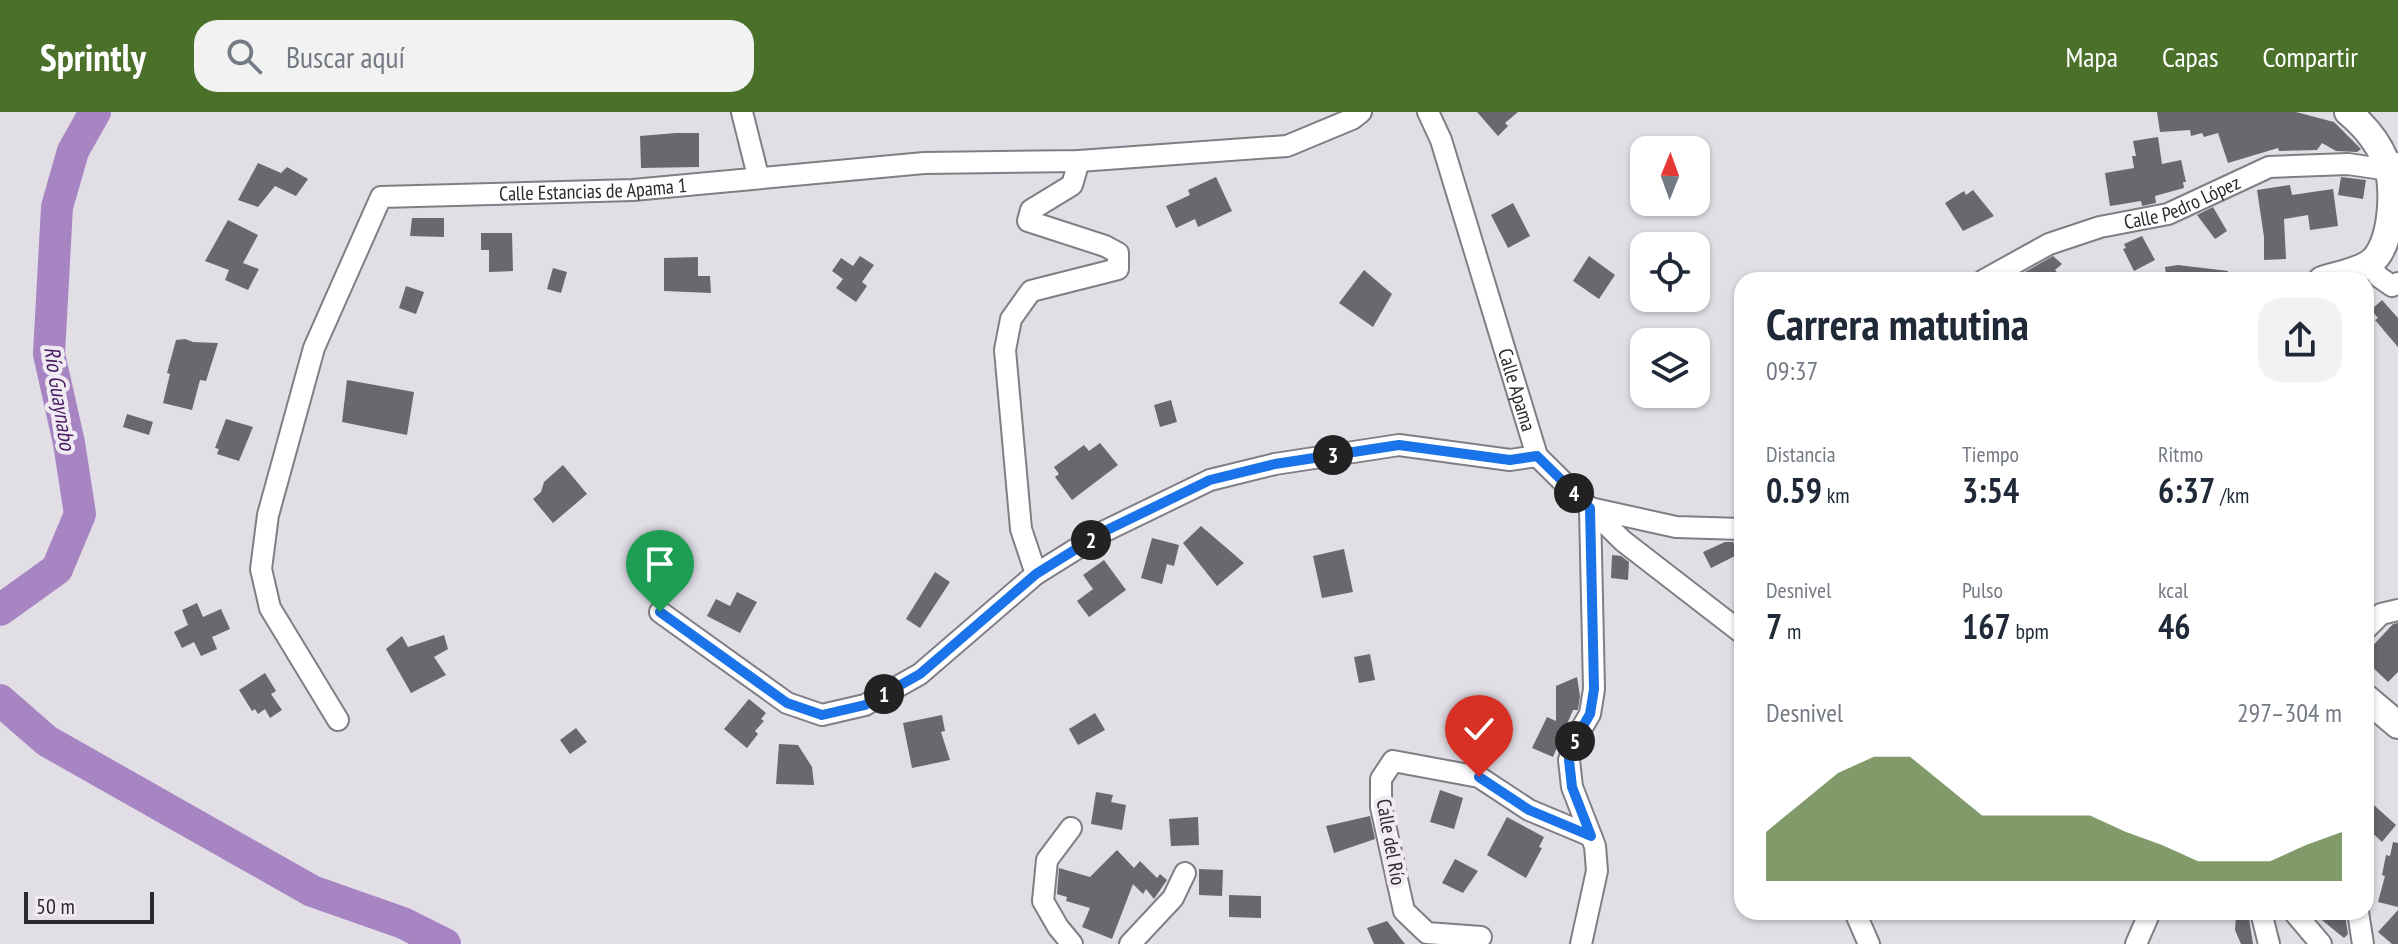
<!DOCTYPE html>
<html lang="es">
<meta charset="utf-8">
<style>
:root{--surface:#fff;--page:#f2f2f3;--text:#1f2937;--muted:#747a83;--accent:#4b702a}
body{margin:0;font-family:"PT Sans Narrow",sans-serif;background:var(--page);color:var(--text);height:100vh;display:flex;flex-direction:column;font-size:30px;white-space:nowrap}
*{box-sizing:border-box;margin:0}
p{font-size:26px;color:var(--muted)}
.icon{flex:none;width:44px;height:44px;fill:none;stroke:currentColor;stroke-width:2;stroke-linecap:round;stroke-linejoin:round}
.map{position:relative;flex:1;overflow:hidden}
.panel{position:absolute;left:1734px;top:160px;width:640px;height:648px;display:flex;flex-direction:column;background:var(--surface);border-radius:24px;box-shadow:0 2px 6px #0004}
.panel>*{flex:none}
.needle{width:52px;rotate:1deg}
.controls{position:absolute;left:1630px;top:24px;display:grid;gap:16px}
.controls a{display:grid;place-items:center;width:80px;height:80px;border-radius:16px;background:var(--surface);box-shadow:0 2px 6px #0004;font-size:40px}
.scale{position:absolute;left:24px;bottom:20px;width:130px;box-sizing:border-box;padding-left:8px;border:4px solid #2c2a2d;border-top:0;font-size:22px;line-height:28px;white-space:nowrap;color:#2c2a2d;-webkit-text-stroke:6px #f0ebf3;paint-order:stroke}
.pin{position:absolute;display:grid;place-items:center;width:68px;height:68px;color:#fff;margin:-82px -34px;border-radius:50% 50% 50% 0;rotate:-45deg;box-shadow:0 0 8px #0007}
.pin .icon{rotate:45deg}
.km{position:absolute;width:40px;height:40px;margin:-20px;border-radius:50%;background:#222;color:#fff;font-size:22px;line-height:40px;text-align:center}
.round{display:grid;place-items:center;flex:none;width:84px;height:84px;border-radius:24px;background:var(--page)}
.head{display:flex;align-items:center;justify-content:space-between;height:136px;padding:0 32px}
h1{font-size:44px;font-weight:700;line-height:60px}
.stats{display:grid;grid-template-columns:repeat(3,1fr);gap:12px;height:136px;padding:8px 32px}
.stats div{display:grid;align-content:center}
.stats b{font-size:34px;font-weight:700}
.stats small{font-size:22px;font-weight:400}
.stats p{font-size:22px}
.chart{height:224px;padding:16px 32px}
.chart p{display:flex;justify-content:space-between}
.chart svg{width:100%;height:144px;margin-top:8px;fill:var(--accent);opacity:.7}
header{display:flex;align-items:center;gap:48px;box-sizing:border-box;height:112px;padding:0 40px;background:var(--accent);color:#fff}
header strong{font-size:38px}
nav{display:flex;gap:44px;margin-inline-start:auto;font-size:28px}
.search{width:560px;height:72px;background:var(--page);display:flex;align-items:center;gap:20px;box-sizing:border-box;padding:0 28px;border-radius:24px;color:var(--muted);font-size:30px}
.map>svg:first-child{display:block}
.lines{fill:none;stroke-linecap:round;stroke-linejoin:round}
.river{stroke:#a785c2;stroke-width:32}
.building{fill:#6b676e}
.minor-casing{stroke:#817d84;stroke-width:24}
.tertiary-casing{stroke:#817d84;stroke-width:30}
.minor{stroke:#fff;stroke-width:20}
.tertiary{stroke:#fff;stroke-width:26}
.route-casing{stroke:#fff;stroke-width:16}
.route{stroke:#1a73e8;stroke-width:10}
.labels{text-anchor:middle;stroke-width:8;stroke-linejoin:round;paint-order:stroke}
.street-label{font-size:20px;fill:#2c2a2d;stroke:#f0ebf3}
.water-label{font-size:22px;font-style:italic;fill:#471963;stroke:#f0ebf3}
</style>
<header>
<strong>Sprintly</strong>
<div class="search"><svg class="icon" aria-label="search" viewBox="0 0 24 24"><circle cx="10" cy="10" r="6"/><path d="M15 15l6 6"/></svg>Buscar aquí</div>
<nav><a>Mapa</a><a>Capas</a><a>Compartir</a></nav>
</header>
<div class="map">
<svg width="2398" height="832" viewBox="0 0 2398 832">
<rect width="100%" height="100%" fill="#e2dee6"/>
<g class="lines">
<g class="river">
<path d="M0,498L57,457L80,402L69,331L49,242L57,95L73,39L95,0"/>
<path d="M0,588L47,629L312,779L403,811L445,832"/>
</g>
</g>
<g class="building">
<path d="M1477,0H1518L1505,11L1508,14L1498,24Z"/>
<path d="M2157,0H2296L2334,10L2361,37L2357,40L2336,39L2322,31L2317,38L2279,39L2278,36L2228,51L2218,21L2204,25L2202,21L2191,24L2190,18L2160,20Z"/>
<path d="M676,21H699V55L641,56L640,24Z"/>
<path d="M2158,25L2162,52L2181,48L2186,70H2183L2184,76L2155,84L2156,91L2142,94L2141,89L2110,94L2105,61L2134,56L2132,44H2136L2133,29Z"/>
<path d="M258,51L281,61L287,55L308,67L296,84L275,74L258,95L238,88Z"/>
<path d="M1216,65L1232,99L1198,115L1195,107L1176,116L1166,94L1190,83L1188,78Z"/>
<path d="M2341,65L2366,68L2363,87L2338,83Z"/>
<path d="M2290,73L2292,83L2333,77L2338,114L2310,118L2308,103L2284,107L2286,147L2264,148V125L2257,78Z"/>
<path d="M1973,78L1994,104L1963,119L1945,91L1964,79L1966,83Z"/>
<path d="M1513,91L1530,124L1508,136L1491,103Z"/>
<path d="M2213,95L2227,119L2215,127L2197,103Z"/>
<path d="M412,106H444V125L410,124Z"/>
<path d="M228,108L258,123L243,151L259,157L248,178L225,168L229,158L205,149Z"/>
<path d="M481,121H512L513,159L489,160V138H481Z"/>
<path d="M2142,124L2155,148L2134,159L2123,137L2126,136L2124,132Z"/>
<path d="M860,144L874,153L862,170L867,174L856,190L836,176L843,167L832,159L841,146L853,154Z"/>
<path d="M1589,144L1615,163L1599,187L1573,169Z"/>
<path d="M2053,144L2062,152L2055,158L2064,168H2011Z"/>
<path d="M698,145V164H710L711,181L664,179V146Z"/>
<path d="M2178,153L2228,159V168H2167L2165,155Z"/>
<path d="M553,156L567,160L561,181L547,177Z"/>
<path d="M1364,158L1392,182L1373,215L1339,191Z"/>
<path d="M406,174L424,180L416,202L399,196Z"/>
<path d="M2382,188L2398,206V235L2375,208L2378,206L2371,198Z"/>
<path d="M185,227L193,230L218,231L206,269L200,268L192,298L163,291L170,262L167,261L176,228Z"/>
<path d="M347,268L414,280L407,323L342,310Z"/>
<path d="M1171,288L1177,310L1160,315L1154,293Z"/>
<path d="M127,302L153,310L149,323L123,315Z"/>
<path d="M226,307L253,315L239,349L217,342L219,337L215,336Z"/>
<path d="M1100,331L1118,353L1072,388L1055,365L1059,362L1054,355L1084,333L1089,339Z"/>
<path d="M563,353L587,382L553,411L533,387L541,380L544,370Z"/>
<path d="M1201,414L1244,451L1217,474L1183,431Z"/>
<path d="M1152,426L1179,433L1174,454L1167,452L1162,472L1141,466Z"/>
<path d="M1725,430H1733L1739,442L1711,456L1703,440Z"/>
<path d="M1344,437L1353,480L1322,486L1313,444Z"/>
<path d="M1612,443L1621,444L1629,450L1628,468L1611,466Z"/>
<path d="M1104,448L1126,478L1089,505L1077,489L1093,477L1083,463Z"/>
<path d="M935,460L950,470L920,516L906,507Z"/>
<path d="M737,480L757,490L740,521L707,504L716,487L730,494Z"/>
<path d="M197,491L203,505L221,497L230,517L212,525L217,537L201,544L194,530L182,536L174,520L188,513L182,498Z"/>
<path d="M2398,511V560L2388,570L2366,549V541L2393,512Z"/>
<path d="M444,523L448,537L434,545L446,563L411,581L386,537L402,524L408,535Z"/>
<path d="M1370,542L1375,568L1359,571L1354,545Z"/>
<path d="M265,561L276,579L271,582L282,598L270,606L265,597L258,602L255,597L252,599L239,578Z"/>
<path d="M1577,565L1580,584L1578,598H1573L1553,645L1532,636L1547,605L1556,609V574Z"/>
<path d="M749,587L766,601L761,607L764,609L755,619L758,622L747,636L724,617Z"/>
<path d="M1095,601L1105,618L1078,633L1069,617Z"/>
<path d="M942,603L945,619L941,620L950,648L912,656L903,611Z"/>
<path d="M576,616L587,630L570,642L560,628Z"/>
<path d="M779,632L798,633L812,655L814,673L776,672Z"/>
<path d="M1440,678L1463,686L1454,717L1430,710Z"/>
<path d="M1096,680L1113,683L1111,690L1126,693L1122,718L1091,712Z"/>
<path d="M2366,686L2396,713L2382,730L2366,715Z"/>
<path d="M1370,704L1375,727L1334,741L1326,714Z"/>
<path d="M1198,705L1199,733L1171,734L1169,707Z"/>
<path d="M1507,705L1544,725L1539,735L1542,736L1526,766L1487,743Z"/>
<path d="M2393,730L2398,731V795L2378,790L2385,764L2382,763L2386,743L2390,744Z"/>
<path d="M1117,738L1134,756L1140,749L1157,766L1160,762L1167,768L1154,787L1146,777L1143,782L1133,772L1112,827L1082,815L1090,796L1066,789L1067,785L1057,782L1059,756L1090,765Z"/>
<path d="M1455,747L1478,759L1463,781L1442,771Z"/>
<path d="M1199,757L1223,758L1222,784L1199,783Z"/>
<path d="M1229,783L1261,784V806L1229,805Z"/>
<path d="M2398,798V832H2392L2378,820Z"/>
<path d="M2248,800L2253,832H2241L2235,818L2236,804Z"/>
<path d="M2312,800H2342L2345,803L2348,822L2344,826Z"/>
<path d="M1387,809L1405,832H1374L1367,816Z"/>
</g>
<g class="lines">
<defs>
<g id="minor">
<path d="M742,0L758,64"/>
<path id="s1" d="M1428,0L1441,28L1537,344L1623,429L1742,521"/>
<path d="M2369,152L2379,165L2392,174L2398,171"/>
<path id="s2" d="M1984,168L2049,132L2100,115L2168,102L2269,55L2348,52L2389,58L2398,51"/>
<path d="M1590,396L1676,415L1742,417"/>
<path d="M1036,462L1021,417L1005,238L1011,207L1031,179L1118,157V141L1105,134L1028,109L1031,98L1072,73L1079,49"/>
<path d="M660,500L787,591L822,603L865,593L920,562L1036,462L1105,419L1210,368L1275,352L1399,333L1510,348L1537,344"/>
<path d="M2366,517L2381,502L2398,498"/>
<path id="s3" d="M338,608L270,496L261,457L268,403L314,236L381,85L633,78L924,51L1079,49L1287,34L1352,7L1361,0"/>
<path d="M1071,716L1047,748L1043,789L1058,815L1072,832"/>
<path d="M1855,800L1869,832"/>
<path d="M2261,800L2269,832"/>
<path d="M2294,800L2321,832"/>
<path d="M2358,800L2363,832"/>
<path d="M1481,825L1427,821L1404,799L1381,695V667L1393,649L1479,665L1529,698L1591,724"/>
<path d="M1130,832L1173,786L1185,761"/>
<path d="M1581,832L1597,759L1595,734L1572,675L1569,648L1576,626L1590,602L1594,577L1590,396"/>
<path d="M2136,832L2150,800"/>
</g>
<g id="tertiary">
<path d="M2322,168C2337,163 2357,160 2370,151C2392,136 2395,79 2388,56C2381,34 2366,15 2348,0"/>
<path d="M2366,586L2398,613"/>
</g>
</defs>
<use href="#minor" class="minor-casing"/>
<use href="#tertiary" class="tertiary-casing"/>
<use href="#minor" class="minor"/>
<use href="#tertiary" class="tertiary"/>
</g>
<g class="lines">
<defs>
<path id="route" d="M660,500L787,591L822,603L865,593L920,562L1036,462L1105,419L1210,368L1275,352L1399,333L1510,348L1537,344L1590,396L1594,577L1590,602L1576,626L1569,648L1572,675L1591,724L1529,698L1479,665"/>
</defs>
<use href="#route" class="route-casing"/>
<use href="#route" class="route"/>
</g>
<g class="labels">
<g class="street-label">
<text dy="7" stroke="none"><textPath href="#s3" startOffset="776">Calle Estancias de Apama 1</textPath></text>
<text dy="7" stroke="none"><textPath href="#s2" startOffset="214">Calle Pedro López</textPath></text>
<text dy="7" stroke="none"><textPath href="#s1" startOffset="292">Calle Apama</textPath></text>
<text transform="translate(1391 730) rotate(80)" y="7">Calle del Río</text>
</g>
<g class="water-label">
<text transform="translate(60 286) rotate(81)" y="8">Río Guaynabo</text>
</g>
</g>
</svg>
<div class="controls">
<a><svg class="needle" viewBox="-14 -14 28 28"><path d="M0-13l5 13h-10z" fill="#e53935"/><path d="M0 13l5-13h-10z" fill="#747a83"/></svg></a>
<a><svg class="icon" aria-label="locate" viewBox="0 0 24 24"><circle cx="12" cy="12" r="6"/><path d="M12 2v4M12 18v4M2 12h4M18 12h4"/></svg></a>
<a><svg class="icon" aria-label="layers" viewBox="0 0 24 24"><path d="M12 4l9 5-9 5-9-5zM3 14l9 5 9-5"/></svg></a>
</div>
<div class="scale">50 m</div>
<div class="pin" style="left:660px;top:500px;background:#1e9e55"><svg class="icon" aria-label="arrive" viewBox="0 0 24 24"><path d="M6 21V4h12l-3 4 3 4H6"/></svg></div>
<div class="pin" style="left:1479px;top:665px;background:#d93025"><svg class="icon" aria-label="check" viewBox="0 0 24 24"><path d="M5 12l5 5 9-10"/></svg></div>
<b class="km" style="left:884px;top:582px">1</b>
<b class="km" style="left:1091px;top:428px">2</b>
<b class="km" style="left:1333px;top:343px">3</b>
<b class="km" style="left:1574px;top:381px">4</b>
<b class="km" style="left:1575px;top:629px">5</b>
<section class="panel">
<div class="head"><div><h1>Carrera matutina</h1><p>09:37</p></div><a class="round"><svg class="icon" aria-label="share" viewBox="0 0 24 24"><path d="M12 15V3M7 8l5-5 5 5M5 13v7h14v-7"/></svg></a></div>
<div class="stats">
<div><p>Distancia</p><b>0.59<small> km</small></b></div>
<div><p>Tiempo</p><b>3:54</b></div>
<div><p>Ritmo</p><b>6:37<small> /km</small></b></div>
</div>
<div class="stats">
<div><p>Desnivel</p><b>7<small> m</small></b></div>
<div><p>Pulso</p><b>167<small> bpm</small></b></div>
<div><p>kcal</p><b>46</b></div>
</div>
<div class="chart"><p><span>Desnivel</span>297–304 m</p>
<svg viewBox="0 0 160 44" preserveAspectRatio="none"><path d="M0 44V29L10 20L20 11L30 6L40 6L50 15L60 24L70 24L80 24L90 24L100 29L110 33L120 38L130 38L140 38L150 33L160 29V44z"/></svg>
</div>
</section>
</div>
